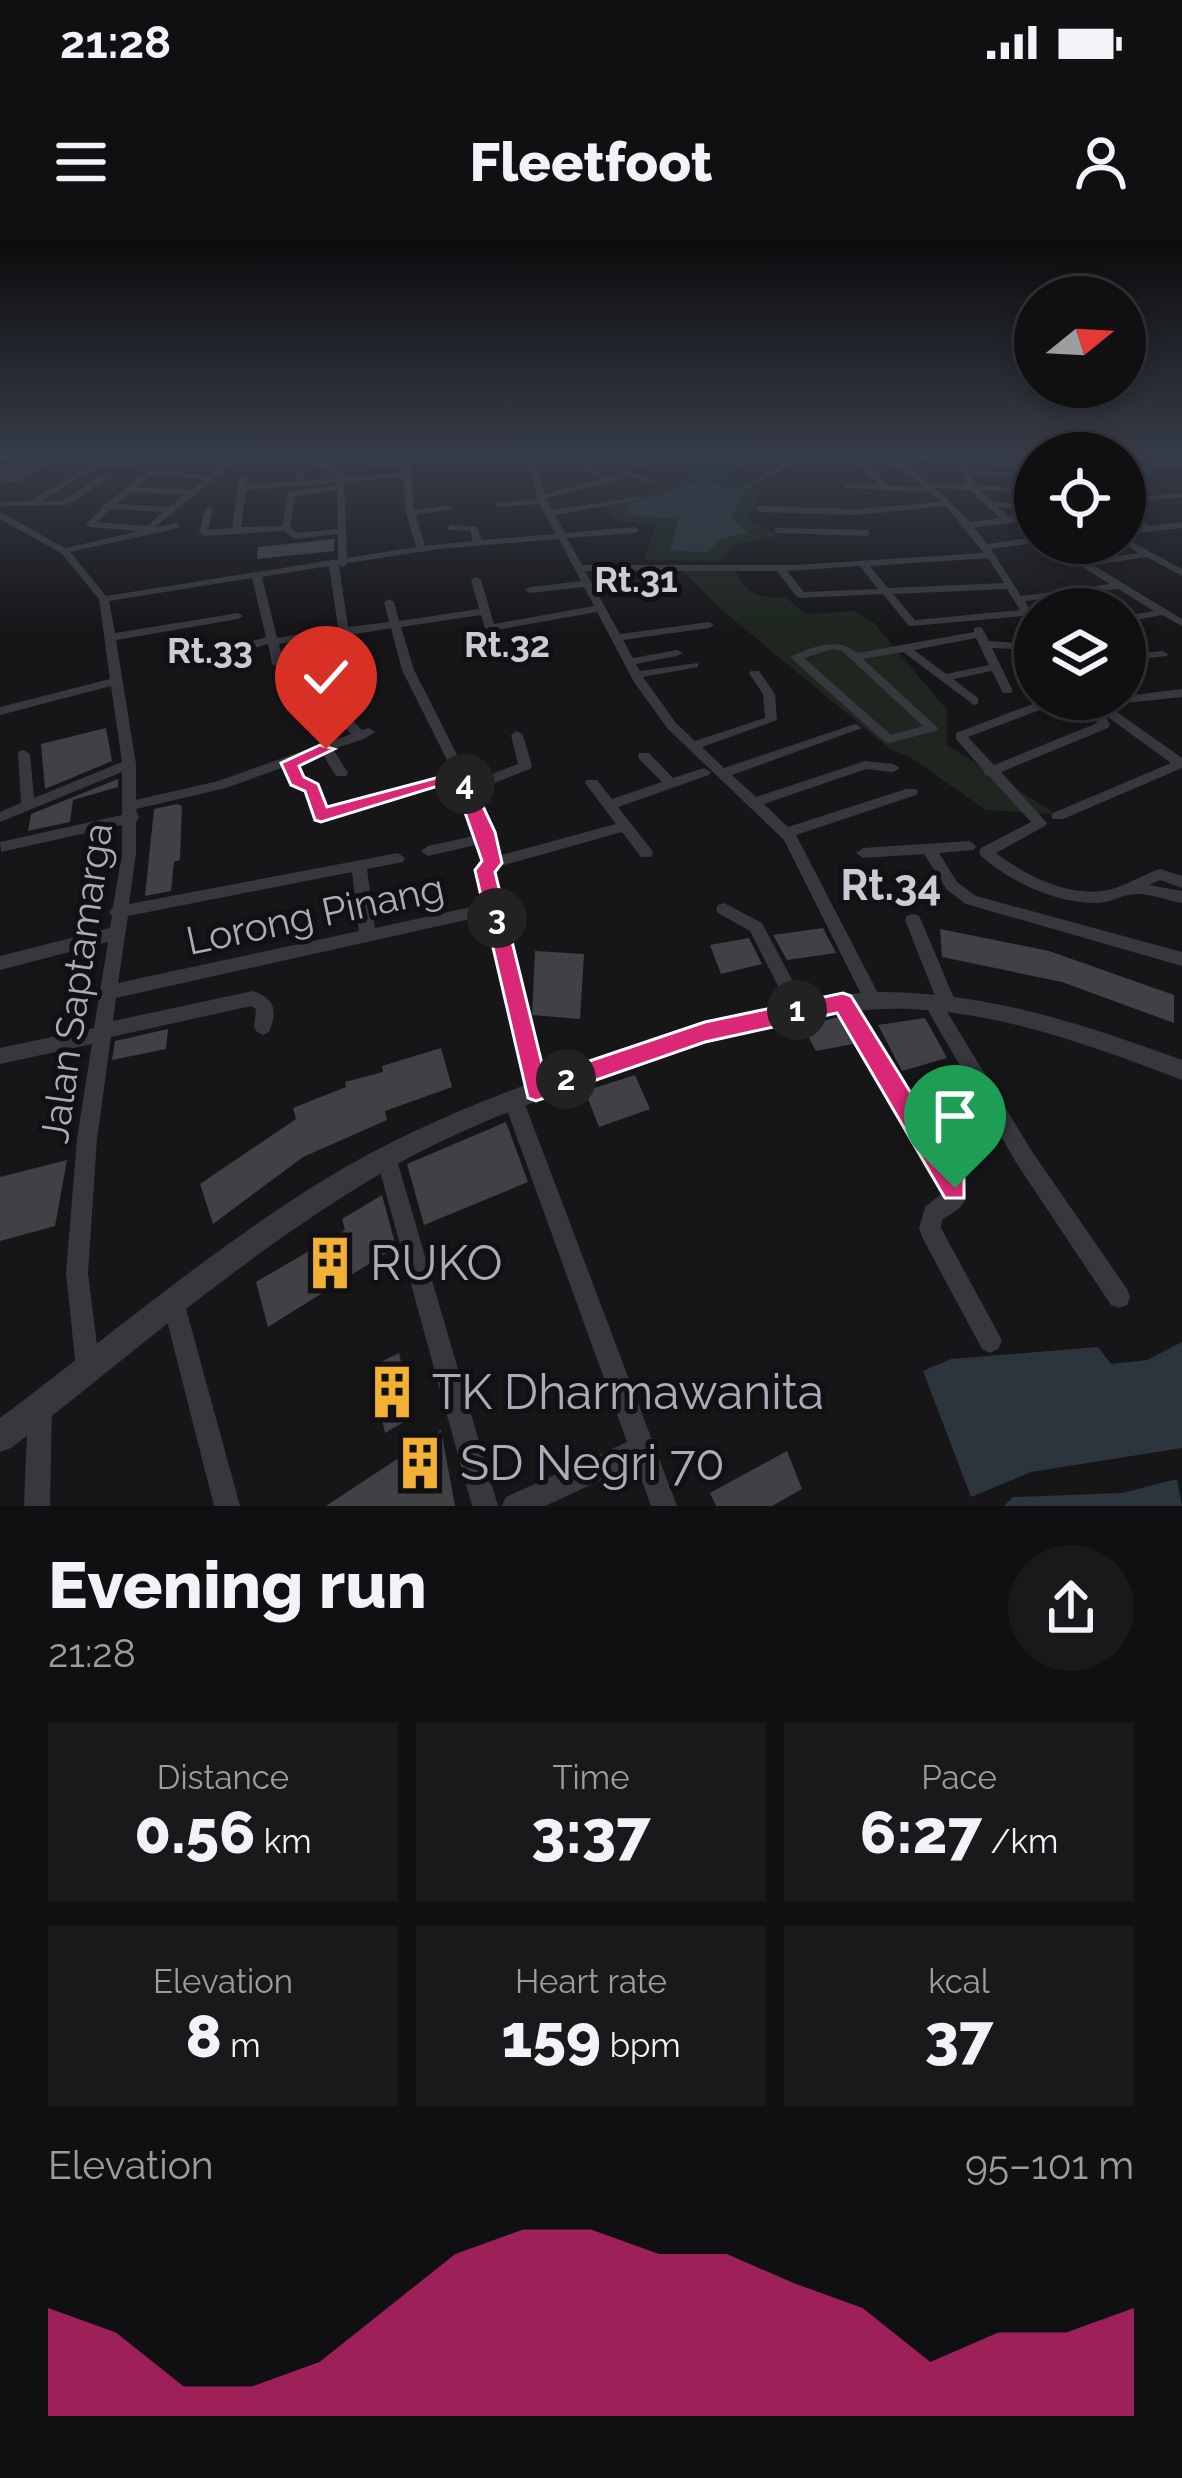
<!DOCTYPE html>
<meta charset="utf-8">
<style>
:root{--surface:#101012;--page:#19191b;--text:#f1f3f6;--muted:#9c9d9f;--line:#303032;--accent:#db2777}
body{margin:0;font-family:Raleway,sans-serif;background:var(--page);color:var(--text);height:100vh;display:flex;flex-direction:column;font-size:45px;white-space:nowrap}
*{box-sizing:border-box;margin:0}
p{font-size:39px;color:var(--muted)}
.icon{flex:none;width:66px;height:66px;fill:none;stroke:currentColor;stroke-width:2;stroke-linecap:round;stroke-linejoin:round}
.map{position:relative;height:1266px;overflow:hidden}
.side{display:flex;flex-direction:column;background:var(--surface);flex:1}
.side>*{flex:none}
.needle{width:78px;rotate:72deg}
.controls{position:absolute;left:1014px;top:36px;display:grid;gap:24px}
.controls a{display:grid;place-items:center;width:132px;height:132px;border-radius:50%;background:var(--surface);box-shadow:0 6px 18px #0003,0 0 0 3px var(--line);font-size:60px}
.pin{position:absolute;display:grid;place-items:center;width:102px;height:102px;color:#fff;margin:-123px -51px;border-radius:50% 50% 50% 0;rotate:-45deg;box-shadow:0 0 12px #0007}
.pin .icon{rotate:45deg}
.km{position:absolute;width:60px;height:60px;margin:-30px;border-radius:50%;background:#222;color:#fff;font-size:33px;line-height:60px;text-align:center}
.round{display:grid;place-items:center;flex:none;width:126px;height:126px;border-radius:63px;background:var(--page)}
.summary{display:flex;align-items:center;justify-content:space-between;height:204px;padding:0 48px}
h1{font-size:66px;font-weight:800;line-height:90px}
.figures{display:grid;grid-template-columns:repeat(3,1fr);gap:18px;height:204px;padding:12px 48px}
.figures div{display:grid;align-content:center;border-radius:0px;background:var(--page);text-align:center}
.figures b{font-size:60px;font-weight:800}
.figures small{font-size:33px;font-weight:400}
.figures p{font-size:33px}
.chart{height:336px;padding:24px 48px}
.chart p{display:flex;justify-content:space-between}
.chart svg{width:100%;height:216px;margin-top:12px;fill:var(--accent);opacity:.7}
.status{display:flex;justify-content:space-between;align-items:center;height:84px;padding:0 60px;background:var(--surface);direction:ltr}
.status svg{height:33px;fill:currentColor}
header{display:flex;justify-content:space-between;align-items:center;height:156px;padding:0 48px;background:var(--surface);font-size:54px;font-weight:800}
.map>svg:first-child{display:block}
.green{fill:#1e261f}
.water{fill:#2c353c}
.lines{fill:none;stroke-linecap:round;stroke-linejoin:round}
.stream{stroke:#2c353c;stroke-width:3}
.building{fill:#404145}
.minor{fill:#37383d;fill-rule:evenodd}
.tertiary{fill:#37383d;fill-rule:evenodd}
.route{fill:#db2777;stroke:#fff;stroke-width:3}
.labels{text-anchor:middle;stroke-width:10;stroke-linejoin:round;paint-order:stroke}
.far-neighbourhood-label{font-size:36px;font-weight:bold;fill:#c9ccd4;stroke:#111113}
.street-label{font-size:39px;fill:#a8adb8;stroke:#111113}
.neighbourhood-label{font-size:42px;font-weight:bold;fill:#c9ccd4;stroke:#111113}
.near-poi-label{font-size:48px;fill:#a8adb8;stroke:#111113;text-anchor:start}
</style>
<div class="status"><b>21:28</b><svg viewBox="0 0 49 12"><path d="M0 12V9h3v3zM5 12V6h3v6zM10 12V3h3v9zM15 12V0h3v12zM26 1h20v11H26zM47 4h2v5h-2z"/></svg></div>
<header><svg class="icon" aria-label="menu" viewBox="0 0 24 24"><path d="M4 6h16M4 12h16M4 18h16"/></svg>Fleetfoot<svg class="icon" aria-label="person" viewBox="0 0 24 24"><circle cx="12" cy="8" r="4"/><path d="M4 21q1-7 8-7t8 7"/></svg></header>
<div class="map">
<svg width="1182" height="1266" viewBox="0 0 1182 1266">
<rect width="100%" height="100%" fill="#161618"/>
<g class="green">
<path d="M699,232L740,239L761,251L749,279L778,296L736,304L720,321L644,320L656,285L617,282L600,262L662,248Z"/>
<path d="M735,330C749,357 758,358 786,357L805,374L855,371L874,383L947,470V505L1056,574L986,570L910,517L891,510L717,366L683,331Z"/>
</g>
<g class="water">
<path d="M705,241L743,252L731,279L748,292L721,299L707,312L670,311L678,279L631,275L624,265Z"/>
<path d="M1182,1102V1208L1031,1232L971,1257L923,1131L951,1119L1098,1107L1111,1124L1147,1120Z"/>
<path d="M1177,1239L1182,1266H1004L1013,1257L1122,1253Z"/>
</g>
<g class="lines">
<g class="stream">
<path d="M0,218L148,228"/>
<path d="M738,252L770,233"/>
</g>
</g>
<g class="building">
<path d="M15,220L53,222L17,242L0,241V228Z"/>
<path d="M334,299V311L257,319L258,307Z"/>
<path d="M106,488L112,521L45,549L41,504Z"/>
<path d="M118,539V547L73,560L70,582L28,591L31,574Z"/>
<path d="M177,564L182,566L180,620L174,622L171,651L145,656L154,569Z"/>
<path d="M823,688L836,713L787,720L773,695Z"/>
<path d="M940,689L1049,711L1174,755V783L1062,742L942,717Z"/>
<path d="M749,698L762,724L721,734L710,705Z"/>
<path d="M535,711L584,714L580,779L532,775Z"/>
<path d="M838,777L853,804L816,811L803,787Z"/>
<path d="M925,778L947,818L902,831L878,785Z"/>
<path d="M168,789L166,809L112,820L115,801Z"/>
<path d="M441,808L452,847L385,871L387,880L303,917L213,984L200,944L296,879L293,868L346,847L345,842L383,832L382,826Z"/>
<path d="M635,835L650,869L599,887L585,851Z"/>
<path d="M506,882L528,942L424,985L407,924Z"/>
<path d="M67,920L55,986L0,1001V937Z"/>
<path d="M382,955L396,1007L268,1087L256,1042L345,990L342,979Z"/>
<path d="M399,1113L414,1176L385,1193L371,1127Z"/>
<path d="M441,1190L455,1266H326Z"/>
<path d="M787,1211L802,1249L772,1266H716L710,1253Z"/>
</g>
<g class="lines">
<g class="minor">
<path d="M235,214H244L154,288L176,283L179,284V288L70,312L106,356L338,319V294L295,299L284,291L203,296L199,293L205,270L209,267L213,270L208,290L232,288L240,237H246V245L296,241V229L300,227L304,229V241L336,238V232L315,228L313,214H321L322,224L343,228L344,237L402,232V227H374L370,225L374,223H402L401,214H409L414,270L448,266L452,269L416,275L425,306L473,301L470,291L448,290L447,288L451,285L477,287L482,300L556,294L540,264L499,267L495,265L499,263L538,259L525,217L488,219L484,217L488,215L532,214L545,254L601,239L566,215L573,214L609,238L632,232L655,241L651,243L631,236L613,241V244L606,243L546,258L552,270L641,257L645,259L555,275L565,293L635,287L639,290L635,293L567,298L582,325H795L984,313L946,266L856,275L760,272L756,269L760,266L856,269L942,262L931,252L845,248V244H848L879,245L860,227L816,214H829L862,222L873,217L869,214H887L884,216L903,224L930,243L967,245L959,223L918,219L922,217L1035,223V227L967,224L969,230L1025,234L1029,236L1025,238L971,235L975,245L1035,249V253L980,250L992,262L1035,264V270L998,267L1009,277L1035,274V280L974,287L987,304L1035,297V303L991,309L1021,356L1110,344L1044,303H1055L1085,321L1139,313L1122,303H1125V298L1182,329V336L1147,317L1093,325L1182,379V386L1162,375L1125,382V376L1154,371L1118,349L1025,361L1035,380V393L1031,392L1023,376L912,386L908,385L883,354L801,358L797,357L777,331H585L620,394L709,382L714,385L709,388L623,400L633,418L677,410L683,413L677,416L636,424L640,431L698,423V427L643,437L676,483L695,501L765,478L763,454L749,433L751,431H759L775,454L777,480L702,507L724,528L852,485L856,484L862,488L732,535L756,557L865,521L893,524L900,528L893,532L866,529L764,564L788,587L906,549H916L918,552L916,555L796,595L882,761L879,766L873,768L867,766L784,600L668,489L634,442L597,372L490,391L485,388L481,375L401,387L414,430L471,542L518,524L511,495L517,491L523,495L532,526L530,529L476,550L485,568L498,616L616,584L585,543L587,540H597L612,559L662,542L639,519L638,516L639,513H649L673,538L704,528L711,532L709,535L618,567L651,609L653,613L651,617H641L622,592L497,627L493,631L545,850L543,856L536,859L529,856L527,850L488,675L116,758L113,781L253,751C275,759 278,771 269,792L263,795L257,792L254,787L256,769L251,766L111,797L97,899L88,1033L100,1129L96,1137L88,1141L80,1137L76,1129L66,1033L77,899L92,804L0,824V808L94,788L108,702L0,730V716L110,688L112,676L109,672L113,667L122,613V585L1,612L0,602L122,575V532L0,582V572L21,563L18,514L19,511L24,510L30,514L34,558L122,522L111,446L0,475V467L110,439L99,359L61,313L0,279V272L65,308L140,291L90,287L86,284L103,268V264C119,257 126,245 141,235C154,227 193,234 210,235ZM879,219L897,228L925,247L889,246L868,225ZM149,236L204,239L191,250L137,247ZM403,237L406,273L416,307L347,318L344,242ZM336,243L337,245L288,252L282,286L241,287L246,250ZM935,248L970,250L1000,278L970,282ZM337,250L338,289L297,293L290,287L295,256ZM132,252L186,254L169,267L117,264ZM112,269L163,272L147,286L97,282ZM559,299L581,341L530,347L525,350L530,353L584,347L594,366L494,384L481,340L476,337L471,340L479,369L399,381L394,362L389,359L384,362L389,382L348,387L339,325L343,327L348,323L439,309ZM988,318L1004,343L888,348L870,326ZM329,326L338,387L277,398L262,337ZM860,326L878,349L804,352L787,331ZM252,338L266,397L207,415V419H215L268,404L272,424L278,427L284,424L279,404L339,393L346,448L352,451L358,448L350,395L391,388L402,430L453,532L326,571L323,568L317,545L302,538L295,523L322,513L336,536H346L348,533L333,509L364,499L375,492L369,488L362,490L352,480L319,468L315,469V475L344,486L351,494L218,541L136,560V524L116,400L238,379L243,376L238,373L115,393L109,361ZM1007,349L1020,370L915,380L893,354ZM284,527L292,544L306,550L311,573L324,581L457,539L471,568L478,595L428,606L421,611L428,616L480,604L484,622L478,630L485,664L375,688L367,629L403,622L405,618L398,613L129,664L136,613V582L139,578L136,569L226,548ZM352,632L359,691L118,743L128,676Z"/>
<path d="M605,214H616L638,223L662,214H673L645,225L652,229L648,231Z"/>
<path d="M692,214H704L771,231L784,223L760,214H772L794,222L772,236Z"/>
<path d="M1182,223V227L1125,232V228Z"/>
<path d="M92,224L95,228L42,261H62L101,236L108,238L67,265L0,266V262L30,261Z"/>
<path d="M1182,253V257L1125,262V258Z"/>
<path d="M1125,271L1150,286L1182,282V288L1125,294V288L1139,287L1125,278Z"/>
<path d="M778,288L867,290L871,293L867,296L775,293V289Z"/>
<path d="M978,387L982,388L989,401L1035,404V410L992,408L1013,451L1011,453H1003L992,431L953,439L978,458V464L974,465L903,412L863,419L938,488L936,491L889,503L885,502L790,417C811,407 838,396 857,413L974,392V388ZM976,398L989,425L946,434L914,410ZM833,409L842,411L923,486L891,495L804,418Z"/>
<path d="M1162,411L1168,414L1166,416L1125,421V415Z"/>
<path d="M1182,449V457L1107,465L1182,518V528L1063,579H1053L1051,576L1053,573L1171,523L1105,475L1110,485L1108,488L1001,532L1047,583L1045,586L996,613C1027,637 1076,661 1115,648C1131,643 1144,634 1160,629L1182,636V648L1160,640L1149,645L1182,651V663C1167,660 1149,653 1134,654C1122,655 1110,663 1096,663C1055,663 1011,642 981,616L979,612L981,608L1031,582L989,536L985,535L984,531L956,499V493L1046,459H1075L1103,473L1092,466V460L1125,459V456ZM1061,462L1095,479L1097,483L994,525L968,497Z"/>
<path d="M969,601L976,606L974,610L939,613L957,642L976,656L1182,712V726L966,664L947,650L924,614L863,618L856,613L863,608Z"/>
<path d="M724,663L762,683L808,770L805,775L799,777L793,775L750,691L718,673L716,669L718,665Z"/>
<path d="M913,674L919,676L921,680L956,763L953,768L946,770L1031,910L1127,1049L1130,1057L1127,1065L1119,1068L1111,1065L1017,924L926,767L923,762L926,757L935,756L905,680L907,676Z"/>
<path d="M843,755L849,757L962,941C972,963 960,968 942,980L941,988L998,1093L1002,1101L998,1109L990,1113L982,1109L922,997L919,989L925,967L945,951L837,767L834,762L837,757Z"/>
<path d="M513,850L520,853L523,859L677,1266H651L636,1224L545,1266H502L506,1257L627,1202L503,859L506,853Z"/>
<path d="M386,907L393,910L396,917L498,1266H472L376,917L379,910Z"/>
<path d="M174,1054L182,1057L185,1065L240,1266H214L163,1065L166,1057Z"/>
<path d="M40,1155L49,1158L52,1167L50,1266H24L28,1167L31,1158Z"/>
</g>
<path class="tertiary" d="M869,752C982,750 1077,782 1182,820V840C1094,807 1005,773 910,769C819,766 729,793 644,823C558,853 471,882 392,927C254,1006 135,1112 11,1208L0,1212V1178C107,1098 209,1011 322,941C411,886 507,850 605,817C692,787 777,761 869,752Z"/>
</g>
<linearGradient id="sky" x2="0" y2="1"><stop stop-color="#0c0c0d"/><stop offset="0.55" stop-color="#363c48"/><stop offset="1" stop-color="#363c48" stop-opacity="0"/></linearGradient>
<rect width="1182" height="391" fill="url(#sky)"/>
<path class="route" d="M320,505L334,509L299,526L304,537L318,544L327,567L466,530L495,592L502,623L495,632L545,836L705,782L843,753L851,756L964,939V958H945L837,773L705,802L536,861L528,858L475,630L482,621L454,541L321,582L315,580L305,551L291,545L281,523Z"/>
<defs>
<symbol id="building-bare" viewBox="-9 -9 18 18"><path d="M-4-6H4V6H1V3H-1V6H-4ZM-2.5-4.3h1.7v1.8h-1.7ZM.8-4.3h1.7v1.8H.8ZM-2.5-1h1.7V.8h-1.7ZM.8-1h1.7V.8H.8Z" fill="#f2b134" stroke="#111113" stroke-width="2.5" paint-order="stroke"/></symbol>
</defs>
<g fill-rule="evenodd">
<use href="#building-bare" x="292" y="985" width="76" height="76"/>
<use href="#building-bare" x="354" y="1114" width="76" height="76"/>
<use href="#building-bare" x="382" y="1185" width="76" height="76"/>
</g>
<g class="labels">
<g class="far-neighbourhood-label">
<text x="636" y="352">Rt.31</text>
<text x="507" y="417">Rt.32</text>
<text x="210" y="423">Rt.33</text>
</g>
<g class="street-label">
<text transform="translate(315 674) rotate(-12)" y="14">Lorong Pinang</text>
<text transform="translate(76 743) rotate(-82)" y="14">Jalan Saptamarga</text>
</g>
<g class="neighbourhood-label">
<text x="891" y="660">Rt.34</text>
</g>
<g class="near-poi-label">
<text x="370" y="1040">RUKO</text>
<text x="432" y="1169">TK Dharmawanita</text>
<text x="460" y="1240">SD Negri 70</text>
</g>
</g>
</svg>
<div class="controls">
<a><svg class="needle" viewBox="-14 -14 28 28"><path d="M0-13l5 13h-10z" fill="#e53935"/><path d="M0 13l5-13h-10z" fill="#9c9d9f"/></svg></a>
<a><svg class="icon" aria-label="locate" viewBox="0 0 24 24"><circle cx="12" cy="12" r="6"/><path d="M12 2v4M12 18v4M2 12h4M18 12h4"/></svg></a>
<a><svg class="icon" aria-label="layers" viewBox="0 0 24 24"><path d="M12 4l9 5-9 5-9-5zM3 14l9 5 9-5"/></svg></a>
</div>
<div class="pin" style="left:955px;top:948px;background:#1e9e55"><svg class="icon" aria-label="arrive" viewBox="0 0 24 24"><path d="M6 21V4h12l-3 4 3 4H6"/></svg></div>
<div class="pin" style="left:326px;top:509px;background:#d93025"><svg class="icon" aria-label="check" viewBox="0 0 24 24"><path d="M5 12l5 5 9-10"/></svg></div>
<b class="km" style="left:797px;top:770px">1</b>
<b class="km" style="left:566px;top:839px">2</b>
<b class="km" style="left:497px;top:678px">3</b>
<b class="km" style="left:465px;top:544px">4</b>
</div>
<section class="side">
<div class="summary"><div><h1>Evening run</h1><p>21:28</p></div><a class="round"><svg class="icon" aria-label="share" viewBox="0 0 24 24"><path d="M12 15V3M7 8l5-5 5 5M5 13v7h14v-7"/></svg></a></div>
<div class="figures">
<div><p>Distance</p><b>0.56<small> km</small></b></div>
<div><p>Time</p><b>3:37</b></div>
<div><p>Pace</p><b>6:27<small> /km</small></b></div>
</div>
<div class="figures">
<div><p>Elevation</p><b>8<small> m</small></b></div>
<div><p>Heart rate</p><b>159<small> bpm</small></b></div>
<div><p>kcal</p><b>37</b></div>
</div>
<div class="chart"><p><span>Elevation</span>95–101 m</p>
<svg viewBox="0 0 160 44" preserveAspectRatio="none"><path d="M0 44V22L10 27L20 38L30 38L40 33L50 22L60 11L70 6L80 6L90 11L100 11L110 17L120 22L130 33L140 27L150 27L160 22V44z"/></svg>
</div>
</section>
